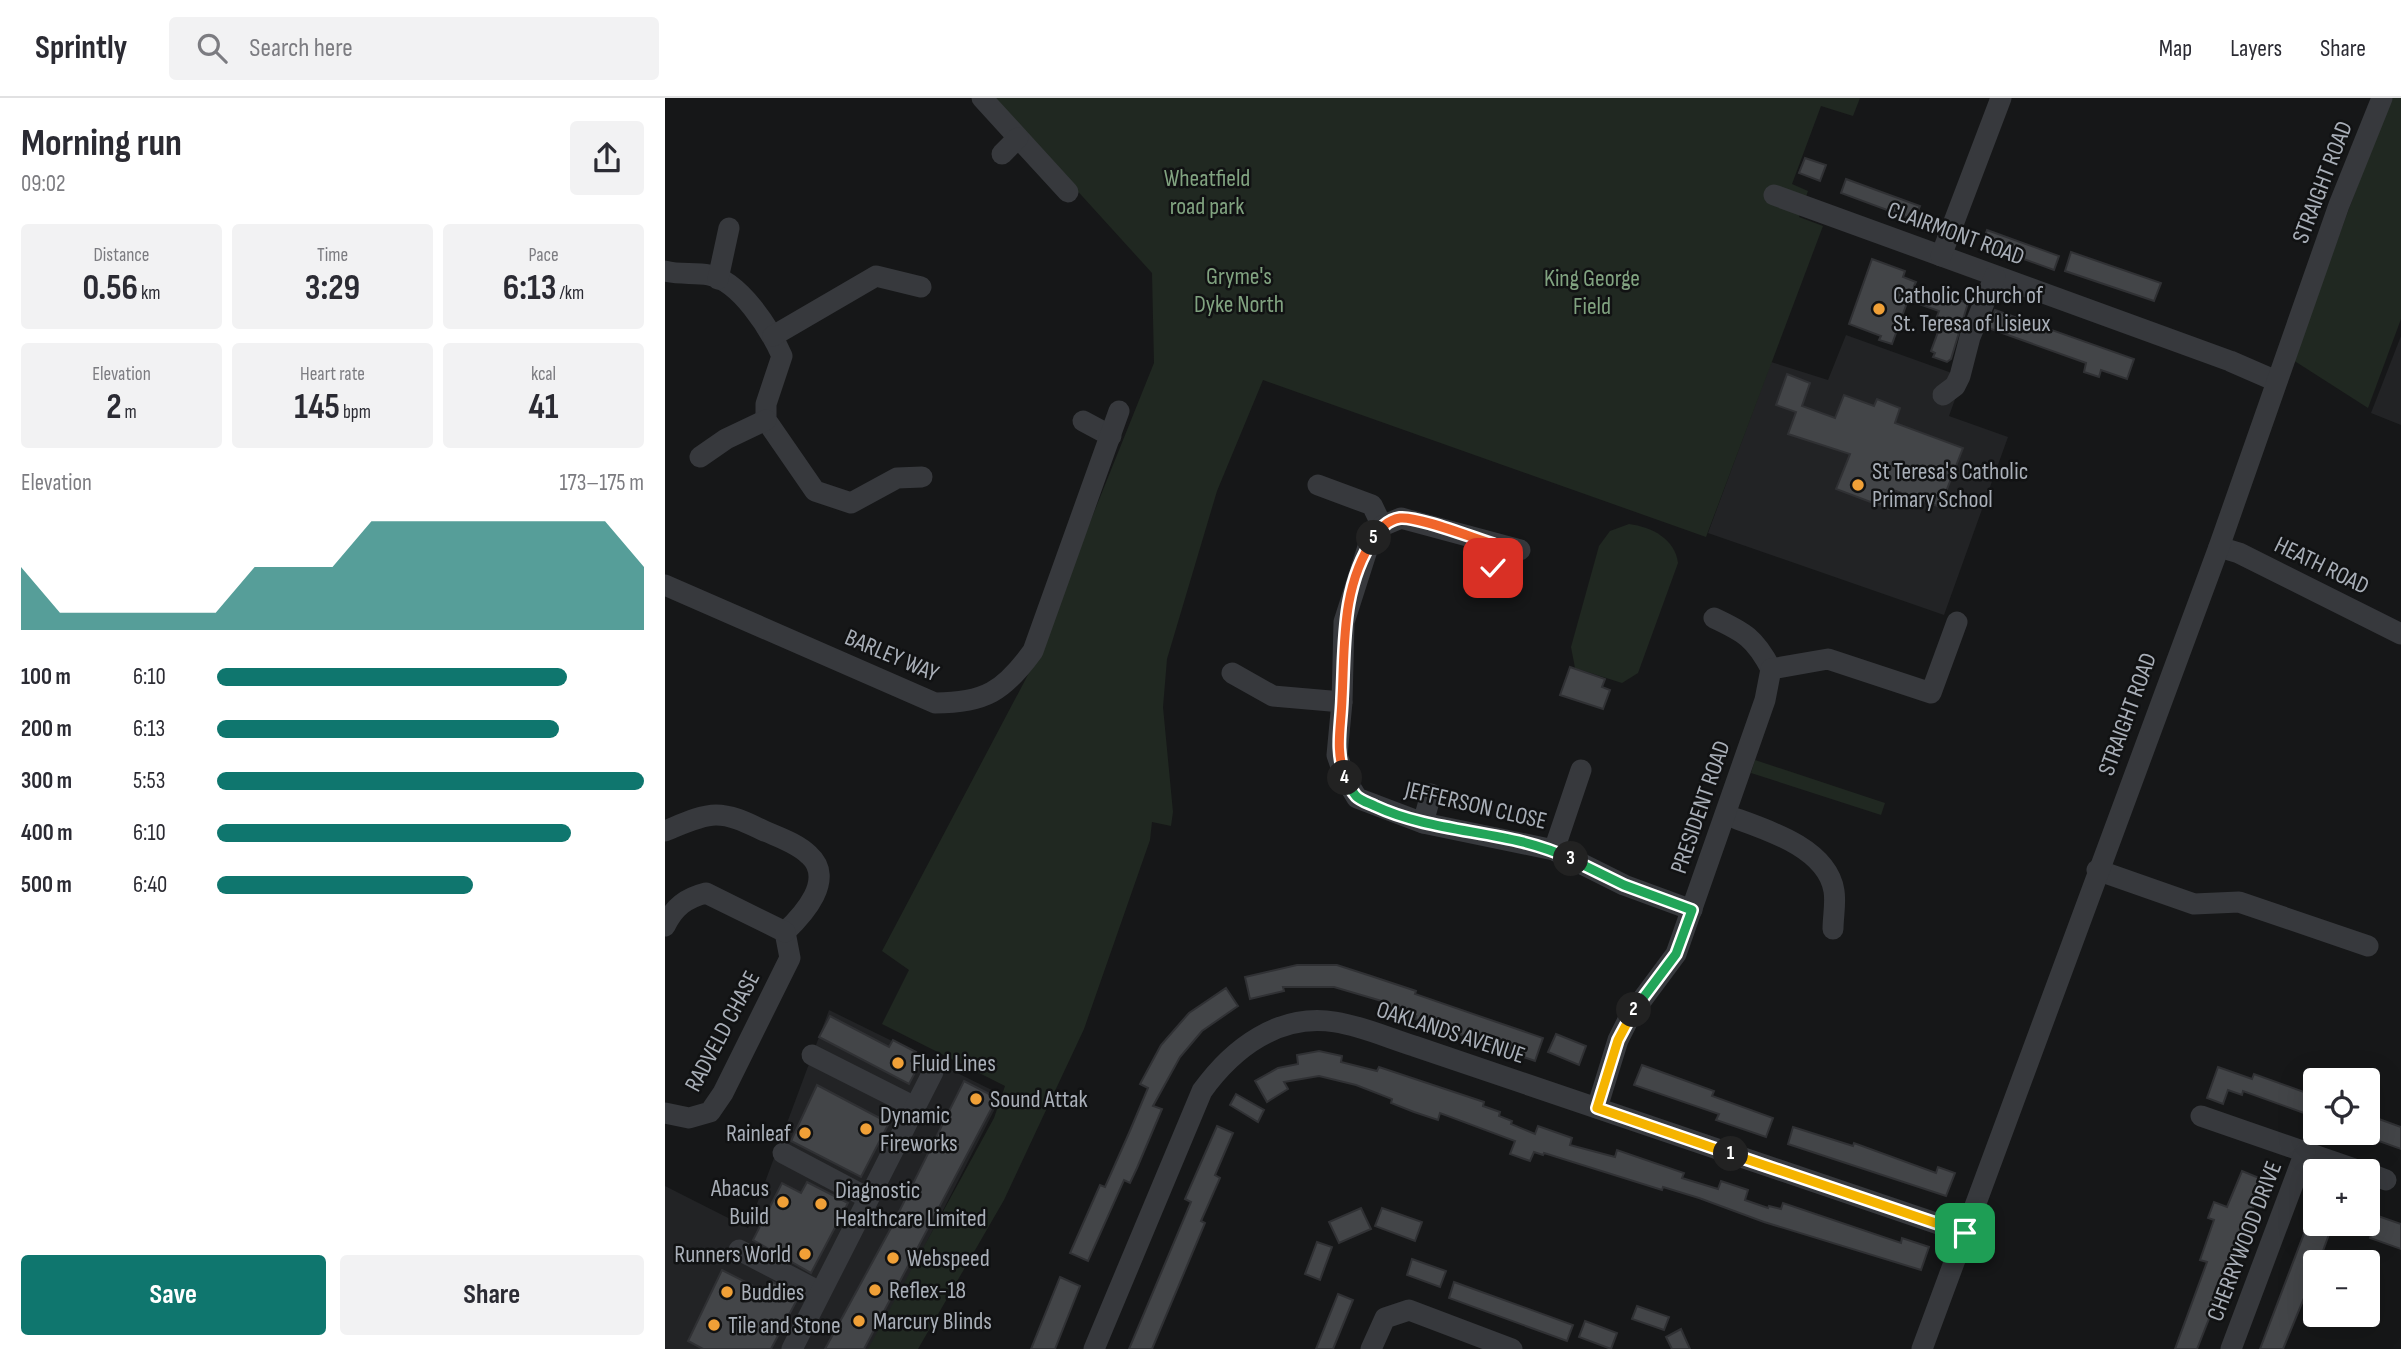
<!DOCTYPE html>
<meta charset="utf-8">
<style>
:root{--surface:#fff;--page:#f2f2f3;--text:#2b2b33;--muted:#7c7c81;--line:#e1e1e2;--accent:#0f766e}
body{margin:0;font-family:"Sofia Sans Condensed",sans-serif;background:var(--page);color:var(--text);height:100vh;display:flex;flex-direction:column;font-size:26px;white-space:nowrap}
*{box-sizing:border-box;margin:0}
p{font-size:23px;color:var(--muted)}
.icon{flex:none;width:38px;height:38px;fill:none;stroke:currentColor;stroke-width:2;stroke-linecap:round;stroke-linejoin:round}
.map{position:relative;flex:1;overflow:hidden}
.side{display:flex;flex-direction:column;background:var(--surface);width:665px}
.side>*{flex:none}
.fabs{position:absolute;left:1638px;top:970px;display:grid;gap:14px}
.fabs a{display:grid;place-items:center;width:77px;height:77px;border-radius:7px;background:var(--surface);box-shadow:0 7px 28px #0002;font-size:35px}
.pin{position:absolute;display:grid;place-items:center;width:60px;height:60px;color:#fff;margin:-30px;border-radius:14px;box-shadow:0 4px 10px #0006}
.km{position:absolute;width:35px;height:35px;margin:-18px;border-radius:50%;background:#222;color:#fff;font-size:19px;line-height:35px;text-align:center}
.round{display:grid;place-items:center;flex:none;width:74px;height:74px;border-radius:7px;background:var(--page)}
.head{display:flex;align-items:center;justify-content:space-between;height:119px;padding:0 21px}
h1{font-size:38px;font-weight:700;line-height:52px}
.stats{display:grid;grid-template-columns:repeat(3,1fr);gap:10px;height:119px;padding:7px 21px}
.stats div{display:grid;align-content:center;border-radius:7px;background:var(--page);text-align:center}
.stats b{font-size:35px;font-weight:700}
.stats small{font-size:19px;font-weight:400}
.stats p{font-size:19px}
.chart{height:196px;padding:14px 21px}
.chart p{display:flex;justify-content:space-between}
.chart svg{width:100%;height:126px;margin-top:7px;fill:var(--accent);opacity:.7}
.cta{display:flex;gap:14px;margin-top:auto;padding:14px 21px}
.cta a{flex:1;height:80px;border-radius:7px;background:var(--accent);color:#fff;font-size:28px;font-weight:700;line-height:80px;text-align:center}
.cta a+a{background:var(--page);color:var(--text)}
ul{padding:0 21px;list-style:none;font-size:23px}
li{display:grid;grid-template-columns:112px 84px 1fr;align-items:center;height:52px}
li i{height:18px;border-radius:9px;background:var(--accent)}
header{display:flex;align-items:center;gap:42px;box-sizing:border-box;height:98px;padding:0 35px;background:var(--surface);border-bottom:2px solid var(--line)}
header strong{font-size:33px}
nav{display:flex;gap:38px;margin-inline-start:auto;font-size:24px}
.search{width:490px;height:63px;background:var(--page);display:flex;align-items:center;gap:18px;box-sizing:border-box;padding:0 24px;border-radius:7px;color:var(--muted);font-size:26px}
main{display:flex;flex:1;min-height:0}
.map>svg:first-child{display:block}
.built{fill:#222325}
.green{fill:#202821}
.building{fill:#434548;stroke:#303134;stroke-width:2}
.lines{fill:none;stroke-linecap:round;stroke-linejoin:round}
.minor{stroke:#37393d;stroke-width:21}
.split-1-casing{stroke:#fff;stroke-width:14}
.split-2-casing{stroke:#fff;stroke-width:14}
.split-3-casing{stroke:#fff;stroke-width:14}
.split-4-casing{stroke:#fff;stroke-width:14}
.split-5-casing{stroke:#fff;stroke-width:14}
.split-6-casing{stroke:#fff;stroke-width:14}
.split-1{stroke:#f5b400;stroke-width:9}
.split-2{stroke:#f5b400;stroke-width:9}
.split-3{stroke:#22a559;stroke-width:9}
.split-4{stroke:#22a559;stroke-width:9}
.split-5{stroke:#f0652b;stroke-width:9}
.split-6{stroke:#f0652b;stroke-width:9}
.poi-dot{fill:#f0a037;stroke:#111213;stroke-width:2.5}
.labels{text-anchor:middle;stroke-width:5;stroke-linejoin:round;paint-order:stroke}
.park-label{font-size:24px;fill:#81a380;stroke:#111213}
.street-label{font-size:24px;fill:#a9afb8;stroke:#111213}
.poi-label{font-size:24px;fill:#a9afb8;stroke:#111213;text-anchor:start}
</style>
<header>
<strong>Sprintly</strong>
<div class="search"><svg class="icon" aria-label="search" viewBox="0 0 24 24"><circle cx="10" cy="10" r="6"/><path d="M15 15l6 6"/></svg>Search here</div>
<nav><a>Map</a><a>Layers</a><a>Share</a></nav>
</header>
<main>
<section class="side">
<div class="head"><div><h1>Morning run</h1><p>09:02</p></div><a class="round"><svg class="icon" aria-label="share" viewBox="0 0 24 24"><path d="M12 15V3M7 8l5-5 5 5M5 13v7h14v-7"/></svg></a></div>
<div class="stats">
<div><p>Distance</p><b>0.56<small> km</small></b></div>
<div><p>Time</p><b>3:29</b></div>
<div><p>Pace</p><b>6:13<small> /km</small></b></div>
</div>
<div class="stats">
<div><p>Elevation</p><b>2<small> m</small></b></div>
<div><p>Heart rate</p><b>145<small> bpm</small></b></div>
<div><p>kcal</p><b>41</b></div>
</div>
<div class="chart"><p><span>Elevation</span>173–175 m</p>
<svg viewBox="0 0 160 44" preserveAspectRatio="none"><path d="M0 44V22L10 38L20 38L30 38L40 38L50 38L60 22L70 22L80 22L90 6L100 6L110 6L120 6L130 6L140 6L150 6L160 22V44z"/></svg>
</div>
<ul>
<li><b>100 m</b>6:10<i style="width:82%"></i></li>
<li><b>200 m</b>6:13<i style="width:80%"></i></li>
<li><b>300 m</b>5:53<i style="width:100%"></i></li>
<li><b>400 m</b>6:10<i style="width:83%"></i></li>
<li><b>500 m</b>6:40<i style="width:60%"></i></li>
</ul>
<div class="cta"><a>Save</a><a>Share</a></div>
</section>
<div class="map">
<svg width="1736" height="1251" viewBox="0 0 1736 1251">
<rect width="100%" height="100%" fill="#161718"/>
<g class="built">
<path d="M1181,237L1298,279L1284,318L1343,339L1279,517L1043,435L1106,264L1163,282Z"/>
<path d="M1736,238V327L1706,315Z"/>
<path d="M164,912L337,997L207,1251H0V1088L83,1130Z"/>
</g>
<g class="green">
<path d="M328,0H1195L1188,18L1156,8L1127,86L1143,93L1134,119L1158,128L1041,439L598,282L552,393L502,561L498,609L508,714L506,728L487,724L485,742L419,931L339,1102L253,1251H203L329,1020L340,988L217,926L244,872L217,853L366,571L489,265L487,175Z"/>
<path d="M1725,0H1736V221L1703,310L1628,262Z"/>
<path d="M964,426C987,429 1010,441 1013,465L973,575L957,585L910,570L906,549L934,448L945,433Z"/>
<path d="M1090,662L1220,705L1216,717L1086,675Z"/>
</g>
<g class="building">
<path d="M1140,60L1161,67L1155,83L1134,75Z"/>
<path d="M1181,81L1255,108L1249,122L1176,95Z"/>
<path d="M1322,132L1394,158L1389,172L1317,146Z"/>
<path d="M1406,154L1496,185L1489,203L1400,173Z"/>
<path d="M1207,161L1240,173L1238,179L1251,184L1249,188L1303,205L1286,261L1282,264L1268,259L1270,255L1266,253L1277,223L1271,221L1274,213L1243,202L1227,246L1214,242L1216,238L1184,226Z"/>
<path d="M1330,212L1469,261L1462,281L1436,272L1434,279L1419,274L1421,265L1323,230Z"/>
<path d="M1122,276L1145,285L1137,308L1170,320L1179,297L1209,308L1212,301L1235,310L1230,325L1298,350L1275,409L1231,393L1224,411L1171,391L1185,356L1123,336L1131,314L1111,307Z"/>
<path d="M905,569L940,581L937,589L945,592L938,611L895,597Z"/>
<path d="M632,867H672L706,878L751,893L750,896L878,940L870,963L750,921L751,918L719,908L720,904L669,889H618L619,893L585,901L580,879Z"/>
<path d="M561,890L573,908L537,933L515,959L488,1008L497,1011L472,1070L465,1085L459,1082L423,1163L405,1155L435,1087L440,1089L464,1035L483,990L475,986L496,947L524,915Z"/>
<path d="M165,918L224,949L228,942L251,954L246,963L254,967L244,986L154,939Z"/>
<path d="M891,936L921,948L914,967L883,954Z"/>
<path d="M654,953L677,958L676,964L712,973L714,969L819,1004L818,1008L835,1014L834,1018L847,1023L846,1026L870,1036L873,1028L907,1040L905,1047L950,1059L952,1052L1019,1075L1017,1080L1053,1091L1056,1083L1083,1092L1080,1102L1103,1110L1104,1108L1116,1111L1118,1105L1236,1145L1237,1140L1264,1149L1256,1172L1099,1124L1034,1100L998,1089L997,1092L879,1055L878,1057L869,1054L865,1063L845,1056L850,1043L775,1015L773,1022L749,1014L726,1005L727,1001L691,987L654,978L619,984L623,991L602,1004L590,983L613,970L633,966L632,957Z"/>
<path d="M977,967L1049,993L1047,998L1108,1020L1101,1039L1051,1022L1054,1016L969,987Z"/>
<path d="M1553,969L1587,981L1589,976L1650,998V1019L1578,993L1577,997L1563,992L1558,1006L1542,1000Z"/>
<path d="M299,983L332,1000L199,1251H160L226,1130Z"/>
<path d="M152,987L224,1025L196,1079L126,1043Z"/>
<path d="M571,996L599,1012L593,1024L565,1007Z"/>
<path d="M1703,1017L1736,1029V1051L1703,1039Z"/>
<path d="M552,1028L568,1035L550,1077L555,1080L536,1123L540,1125L487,1251H464L526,1104L520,1101Z"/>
<path d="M1128,1029L1188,1048L1189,1045L1271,1075L1273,1069L1290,1075L1281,1098L1123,1046Z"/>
<path d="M1577,1073L1599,1082L1532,1251H1510L1542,1164L1535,1162L1549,1122L1543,1120L1549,1104L1562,1109Z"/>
<path d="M142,1084L183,1105L146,1175L88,1142L117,1085L136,1095Z"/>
<path d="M696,1110L706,1131L674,1145L664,1124Z"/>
<path d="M717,1110L757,1124L750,1143L710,1128Z"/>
<path d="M1713,1118L1736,1126V1151L1705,1140Z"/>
<path d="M1643,1125H1668L1654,1164H1650V1196L1645,1194L1642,1201L1639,1200L1618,1251H1595Z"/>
<path d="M652,1144L667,1149L655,1182L640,1176Z"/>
<path d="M747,1161L781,1173L775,1189L742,1177Z"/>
<path d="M57,1172L100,1194L108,1184L134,1198L106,1251H38L23,1243Z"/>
<path d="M395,1179L415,1188L390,1251H366Z"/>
<path d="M789,1184L908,1227L902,1243L784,1200Z"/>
<path d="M673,1196L688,1202L668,1251H651Z"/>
<path d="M972,1208L1004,1219L999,1232L967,1221Z"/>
<path d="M920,1223L952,1235L946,1251L914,1239Z"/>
<path d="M1016,1231L1025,1251H1007L1001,1239Z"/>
</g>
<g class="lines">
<g class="minor">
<path d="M317,0L403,94"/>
<path d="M337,56L353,40"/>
<path d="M1109,97L1565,263L1611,283"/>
<path d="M1276,158L1336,0"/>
<path d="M0,173C14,177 30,174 44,177C75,183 105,231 117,258L101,306V322L150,393L186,405L232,380L257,379"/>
<path d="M53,181L64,130"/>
<path d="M108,238L211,178L256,189"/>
<path d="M1278,297L1290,288L1295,278L1305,239L1330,178"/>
<path d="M418,323L446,338"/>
<path d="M35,359L61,341L101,322"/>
<path d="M653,387L707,407L717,428"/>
<path d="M828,446V470"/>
<path d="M1554,449L1574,455L1736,536"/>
<path d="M855,452L736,420L717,428L703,449L679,524L677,604L672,657L680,680L692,700L758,725L889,752L959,787L1027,812"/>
<path d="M0,487L270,605C320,605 339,593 368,553L454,313"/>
<path d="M1049,520C1079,534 1090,540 1106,571"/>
<path d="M567,575L608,598L677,604"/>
<path d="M1061,717C1096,730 1162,748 1169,793C1171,805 1168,819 1168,831"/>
<path d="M758,725L766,696"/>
<path d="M0,733C15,727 35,717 51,717C69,717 86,727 102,734C116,740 133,746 144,757C171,781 138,817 120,834L125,860L58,995L45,1014L24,1020L0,1015"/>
<path d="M889,752L916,672"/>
<path d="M1432,772L1529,806L1574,804L1703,848"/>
<path d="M0,828C9,809 21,800 41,795L120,834"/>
<path d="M147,957L250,1009"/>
<path d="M932,1010L953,942L965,918L1011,856L1100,602L1106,571L1163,561L1266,595L1292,524"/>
<path d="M1536,1018L1695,1073"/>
<path d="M118,1055L203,1100"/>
<path d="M1703,1075L1721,1082"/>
<path d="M74,1152L155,1194"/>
<path d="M127,1251L268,974"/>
<path d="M429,1251L537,993C568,950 614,915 670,924C697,928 723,940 749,948L1300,1135"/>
<path d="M706,1251L720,1220L744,1212L847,1251"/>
<path d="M1257,1251L1554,449L1674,107L1717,0"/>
<path d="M1566,1251L1640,1054"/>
</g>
</g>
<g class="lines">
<defs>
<path id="split-1" d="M1066,1056L1300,1135"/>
<path id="split-2" d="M969,912L953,942L932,1010L1066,1056"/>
<path id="split-3" d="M906,761L959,787L1027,812L1011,856L969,912"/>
<path id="split-4" d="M680,680C683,686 687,693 691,698C696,703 704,705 710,708C772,737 845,731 906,761"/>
<path id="split-5" d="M680,680C670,650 676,631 677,601C680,546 676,489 709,440"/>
<path id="split-6" d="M709,440C715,431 722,422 735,420C753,418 808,440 828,446V470"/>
</defs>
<use href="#split-1" class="split-1-casing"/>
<use href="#split-2" class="split-2-casing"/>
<use href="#split-3" class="split-3-casing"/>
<use href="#split-4" class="split-4-casing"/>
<use href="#split-5" class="split-5-casing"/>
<use href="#split-6" class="split-6-casing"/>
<use href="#split-1" class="split-1"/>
<use href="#split-2" class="split-2"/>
<use href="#split-3" class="split-3"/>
<use href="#split-4" class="split-4"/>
<use href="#split-5" class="split-5"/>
<use href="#split-6" class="split-6"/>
</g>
<g class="poi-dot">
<circle cx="1214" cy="211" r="7"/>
<circle cx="1193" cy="387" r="7"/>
<circle cx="233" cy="965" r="7"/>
<circle cx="311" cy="1001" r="7"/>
<circle cx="201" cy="1031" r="7"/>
<circle cx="140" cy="1035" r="7"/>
<circle cx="118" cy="1104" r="7"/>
<circle cx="156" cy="1106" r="7"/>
<circle cx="140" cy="1156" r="7"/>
<circle cx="228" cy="1160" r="7"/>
<circle cx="210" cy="1192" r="7"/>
<circle cx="62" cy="1194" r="7"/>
<circle cx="194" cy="1223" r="7"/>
<circle cx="49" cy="1227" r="7"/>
</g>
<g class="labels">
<g class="park-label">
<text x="542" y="88">Wheatfield<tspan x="542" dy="28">road park</tspan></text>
<text x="574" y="186">Gryme's<tspan x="574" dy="28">Dyke North</tspan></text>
<text x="927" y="188">King George<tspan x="927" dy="28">Field</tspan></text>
</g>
<g class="street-label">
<text transform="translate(1657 84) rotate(-69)" y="8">STRAIGHT ROAD</text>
<text transform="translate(1291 135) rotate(20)" y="8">CLAIRMONT ROAD</text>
<text transform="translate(1657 467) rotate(26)" y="8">HEATH ROAD</text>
<text transform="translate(227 557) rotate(23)" y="8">BARLEY WAY</text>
<text transform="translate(1462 616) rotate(-70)" y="8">STRAIGHT ROAD</text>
<text transform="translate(811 707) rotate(13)" y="8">JEFFERSON CLOSE</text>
<text transform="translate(1035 709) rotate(-71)" y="8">PRESIDENT ROAD</text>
<text transform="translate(57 933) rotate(-62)" y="8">RADVELD CHASE</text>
<text transform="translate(786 934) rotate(18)" y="8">OAKLANDS AVENUE</text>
<text transform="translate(1579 1143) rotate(-69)" y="8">CHERRYWOOD DRIVE</text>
</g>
<g class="poi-label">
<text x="1228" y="205">Catholic Church of<tspan x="1228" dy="28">St. Teresa of Lisieux</tspan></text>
<text x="1207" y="381">St Teresa's Catholic<tspan x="1207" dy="28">Primary School</tspan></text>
<text x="247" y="973">Fluid Lines</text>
<text x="325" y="1009">Sound Attak</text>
<text x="215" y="1025">Dynamic<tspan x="215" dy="28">Fireworks</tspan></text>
<text x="126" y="1043" text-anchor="end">Rainleaf</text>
<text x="104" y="1098" text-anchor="end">Abacus<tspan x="104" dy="28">Build</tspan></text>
<text x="170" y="1100">Diagnostic<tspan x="170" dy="28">Healthcare Limited</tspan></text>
<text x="126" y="1164" text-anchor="end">Runners World</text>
<text x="242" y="1168">Webspeed</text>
<text x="224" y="1200">Reflex-18</text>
<text x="76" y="1202">Buddies</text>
<text x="208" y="1231">Marcury Blinds</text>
<text x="63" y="1235">Tile and Stone</text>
</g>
</g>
</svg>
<div class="fabs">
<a><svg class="icon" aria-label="locate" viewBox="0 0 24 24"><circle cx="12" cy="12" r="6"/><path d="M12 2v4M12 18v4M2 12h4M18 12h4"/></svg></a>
<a>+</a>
<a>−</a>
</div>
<div class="pin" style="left:1300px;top:1135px;background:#1e9e55"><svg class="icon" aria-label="arrive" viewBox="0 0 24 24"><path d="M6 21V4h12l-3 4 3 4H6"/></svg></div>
<div class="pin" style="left:828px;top:470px;background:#d93025"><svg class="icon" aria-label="check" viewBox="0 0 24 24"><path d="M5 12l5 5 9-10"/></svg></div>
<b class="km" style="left:1066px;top:1056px">1</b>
<b class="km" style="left:969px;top:912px">2</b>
<b class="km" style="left:906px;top:761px">3</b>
<b class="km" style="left:680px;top:680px">4</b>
<b class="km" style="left:709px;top:440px">5</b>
</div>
</main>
